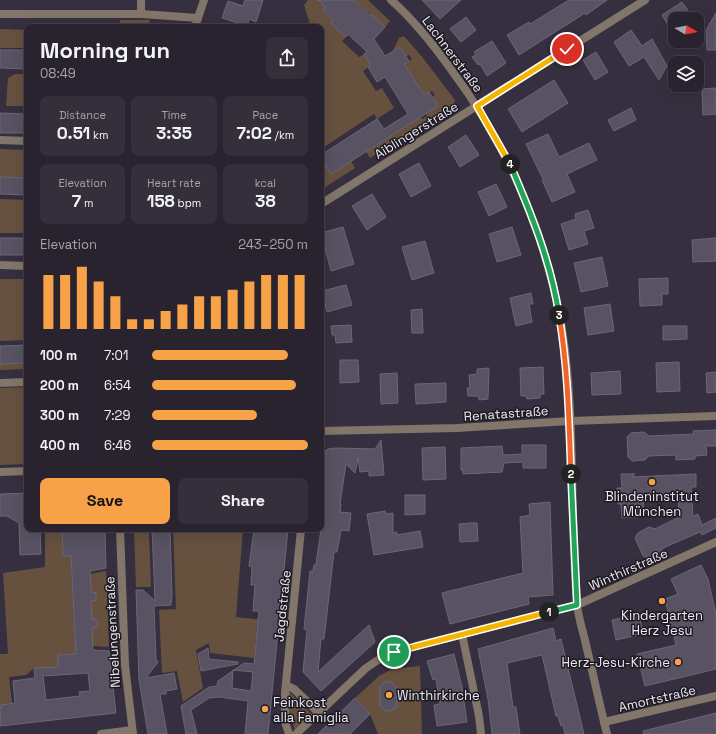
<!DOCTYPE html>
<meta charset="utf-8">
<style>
:root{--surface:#28232f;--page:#342f3b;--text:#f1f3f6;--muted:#a5a4aa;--line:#44404b;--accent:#f7a149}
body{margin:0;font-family:"Space Grotesk",sans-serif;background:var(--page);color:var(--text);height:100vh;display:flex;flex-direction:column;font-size:15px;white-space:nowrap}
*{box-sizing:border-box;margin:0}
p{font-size:13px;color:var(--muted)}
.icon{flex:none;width:22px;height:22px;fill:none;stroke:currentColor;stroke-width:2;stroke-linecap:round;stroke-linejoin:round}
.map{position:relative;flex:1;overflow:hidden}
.details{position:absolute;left:24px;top:24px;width:300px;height:508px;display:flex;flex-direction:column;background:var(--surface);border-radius:8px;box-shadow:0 4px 16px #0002,0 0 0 1px var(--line)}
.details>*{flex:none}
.needle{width:26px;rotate:100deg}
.fabs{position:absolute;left:668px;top:12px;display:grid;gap:8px}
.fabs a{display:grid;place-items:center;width:36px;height:36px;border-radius:8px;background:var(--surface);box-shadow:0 4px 16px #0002,0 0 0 1px var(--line);font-size:20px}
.pin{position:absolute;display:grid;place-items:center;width:34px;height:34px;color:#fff;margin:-17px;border:2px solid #fff;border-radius:50%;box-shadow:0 1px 4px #0007}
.km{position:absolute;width:20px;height:20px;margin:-10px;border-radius:50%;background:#222;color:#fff;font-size:11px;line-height:20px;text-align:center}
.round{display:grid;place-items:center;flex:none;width:42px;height:42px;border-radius:8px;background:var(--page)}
.head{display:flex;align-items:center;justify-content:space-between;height:68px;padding:0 16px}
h1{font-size:22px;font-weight:700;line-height:30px}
.figures{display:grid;grid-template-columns:repeat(3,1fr);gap:6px;height:68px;padding:4px 16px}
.figures div{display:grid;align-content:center;border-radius:8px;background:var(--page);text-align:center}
.figures b{font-size:17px;font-weight:700}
.figures small{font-size:11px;font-weight:400}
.figures p{font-size:11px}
.chart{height:112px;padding:8px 16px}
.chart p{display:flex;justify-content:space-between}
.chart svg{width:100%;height:72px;margin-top:4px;stroke:var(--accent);stroke-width:6}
.action{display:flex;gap:8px;margin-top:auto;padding:8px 16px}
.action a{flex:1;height:46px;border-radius:8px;background:var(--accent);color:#111;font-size:16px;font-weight:700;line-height:46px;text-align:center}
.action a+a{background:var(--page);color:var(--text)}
ul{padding:0 16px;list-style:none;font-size:13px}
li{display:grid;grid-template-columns:64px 48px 1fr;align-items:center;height:30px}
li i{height:10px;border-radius:5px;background:var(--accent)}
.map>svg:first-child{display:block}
.green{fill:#66513f}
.building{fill:#585263;stroke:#6d6678;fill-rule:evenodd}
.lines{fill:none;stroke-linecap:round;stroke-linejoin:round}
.street{stroke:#827569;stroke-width:8}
.split-1-casing{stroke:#fff;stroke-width:8}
.split-2-casing{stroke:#fff;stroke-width:8}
.split-3-casing{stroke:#fff;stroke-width:8}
.split-4-casing{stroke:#fff;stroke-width:8}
.split-5-casing{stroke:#fff;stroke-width:8}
.split-1{stroke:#f5b400;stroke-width:5}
.split-2{stroke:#22a559;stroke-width:5}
.split-3{stroke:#f0652b;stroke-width:5}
.split-4{stroke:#22a559;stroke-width:5}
.split-5{stroke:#f5b400;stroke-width:5}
.poi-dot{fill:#f7a149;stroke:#1c1920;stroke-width:1.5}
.labels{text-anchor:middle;stroke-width:3;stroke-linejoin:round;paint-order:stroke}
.street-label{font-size:13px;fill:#ede9f4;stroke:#1c1920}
.poi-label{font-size:13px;fill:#ede9f4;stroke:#1c1920}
</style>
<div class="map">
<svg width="716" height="734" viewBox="0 0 716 734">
<rect width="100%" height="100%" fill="#352f3f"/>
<g class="green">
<path d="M308,0H320L319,2L326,8L323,12L333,20L331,23L346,37L342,41L359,57L364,54L371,65L363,71L376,91L382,88L394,108L377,119L374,114L321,149V27H311L304,5Z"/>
<path d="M354,0H368L390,21L385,27Z"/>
<path d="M120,20H150L148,27H119Z"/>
<path d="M0,29L27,30V48H0Z"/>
<path d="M404,36L423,58L455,100L454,105L370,158L366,152L421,117L422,119L427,116L426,114L438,106L432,97L435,95L432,91L424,95L404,64L412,59L409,55L406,56L400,47L392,52L399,38Z"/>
<path d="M15,74H27V106H6L8,78Z"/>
<path d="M0,149L27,150V178L0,177Z"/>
<path d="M321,159L331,174L351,161L355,168L321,190Z"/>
<path d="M0,199L27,200V233H0Z"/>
<path d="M0,279H27V340L0,341Z"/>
<path d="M27,363V369L0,370V364Z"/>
<path d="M27,387V464L0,465V388Z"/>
<path d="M45,529H62L63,556H72L71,563L76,660L64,655H58V667L34,668L26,675L9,677L12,703L1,705L2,709H0V654H8L3,573L45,567Z"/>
<path d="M173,529H243L236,617L263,620L257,627L254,658L210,653L209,643L196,650L203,688L183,702L177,671L162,673L159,610L176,609Z"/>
<path d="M149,532L151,587H136L134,533Z"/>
<path d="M106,571L109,647L93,646L92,628L98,626L97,620L91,619V601L96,600V594L91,592L90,574Z"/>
<path d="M420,666L422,734H378L370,714L355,698L379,676L392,669Z"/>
<path d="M289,691L312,715L295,730L289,712Z"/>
</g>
<g class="building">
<path d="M245,0H263L256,22L249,19L247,26L222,18L228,1L243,6Z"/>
<path d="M318,0H354L371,16L372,15L385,27L374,39L385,56L400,47L409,61L404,64L424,95L429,92L438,106L331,174L321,159V155L377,119L384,129L408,114L385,77L377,82L368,67L371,65L364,54L367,52L348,34L346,37L331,23L333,20L323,11L326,8Z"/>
<path d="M422,0H461L440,19Z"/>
<path d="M569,0H607L586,15L585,13L519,55L507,35L529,22L530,24Z"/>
<path d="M682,2L694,19H675V36L662,15Z"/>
<path d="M716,13V50H707L706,30Z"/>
<path d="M466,17L476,30L461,42L450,29Z"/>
<path d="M631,30L642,46L652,39L667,66L659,80L644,57L629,66L614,42Z"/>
<path d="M492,41L506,63L487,76L480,64L478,65L472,57L476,55L474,52Z"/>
<path d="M0,50H27V69L0,68Z"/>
<path d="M596,52L608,72L595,80L583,60Z"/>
<path d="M554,80L568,103L522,132L508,109Z"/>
<path d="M716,88V114L703,115L702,89Z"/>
<path d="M631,108L636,120L614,131L608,120Z"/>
<path d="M0,113L27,114V133H0Z"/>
<path d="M548,134L559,157L589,143L597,160L567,174L575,192L552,202L542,180L543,179L526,144Z"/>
<path d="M466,135L479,155L460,167L448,147Z"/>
<path d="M419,163L431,186L411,197L399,174Z"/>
<path d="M0,177L27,178V195L0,194Z"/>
<path d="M496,184L507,207L489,216L478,192Z"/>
<path d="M372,194L386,217L367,230L352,206Z"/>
<path d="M588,210L594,228L584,231L588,244L569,250L561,224L576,219L575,214Z"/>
<path d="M343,227L354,264L331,271L321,233Z"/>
<path d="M512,227L521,255L497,262L489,234Z"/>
<rect x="0" y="238" width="27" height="17"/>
<path d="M716,238V261L693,262L692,240Z"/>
<path d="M425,241L434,273L412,280L402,247Z"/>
<path d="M602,257L608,286L581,292L574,263Z"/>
<path d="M668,278V294H662V305L640,306L639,279Z"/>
<path d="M346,285L352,305L327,312L322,291Z"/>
<path d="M531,293L533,304H529L532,322L516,326L510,298Z"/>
<path d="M610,304L614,331L588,335L584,308Z"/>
<path d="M422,309L423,333H412L411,310Z"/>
<path d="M351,325L352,342L336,343L335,335H332L331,326Z"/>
<path d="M663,326H687V339L663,340Z"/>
<path d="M27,345V363L0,364V346Z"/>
<path d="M340,360H358L359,382L340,383Z"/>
<path d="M679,362L680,391L657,392L656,363Z"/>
<path d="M543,367L544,394H540V398L527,399L526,396H521L520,368Z"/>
<path d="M489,368L488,399L479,400L478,396H468L467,388H470L469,375L477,374V369Z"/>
<path d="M620,371L621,394L592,395L591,373Z"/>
<path d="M716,372V392L707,393L706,373Z"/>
<path d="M397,373L398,403L381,404L380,374Z"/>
<path d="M446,383V402L416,404L415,384Z"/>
<path d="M716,430V446H706L707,455L695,456V459L676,460V455L649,456L645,460L632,461L628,457L627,437L631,433L644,432L649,436L694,434L693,431Z"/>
<path d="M381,440L384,475L369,476V471L360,472L358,458L355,473L346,464L340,504H341L340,512L351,513L349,531L341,530L337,552H334L324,639H321L318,672L369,625L375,642L321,691L303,672L307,630L304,629L310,571H313L314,565L316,564L321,529V486L325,451L328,449L336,448L375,449Z"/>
<path d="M522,445H546V468H523V462L504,463L502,472L463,474V470H461V448L502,446L503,455L522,454Z"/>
<path d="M445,447L446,479L423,480L422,448Z"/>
<path d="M621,474H635L632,477L696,474V487H691L693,516L698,514L702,525L716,518V528L702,535L700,532L663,548L661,553L650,558L643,556L635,538L638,533L649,527L655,529L679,517L678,493L643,495L644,516L622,518L621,504H618L617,488H622Z"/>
<path d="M27,493V529H40L41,554L20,555L19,523L7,516H0V494Z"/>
<path d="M405,495H425V514L405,515Z"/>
<path d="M550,502L553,595L528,597L529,604L450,624L442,593L523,573L520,517L530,515L529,504Z"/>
<path d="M385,511L386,514L393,513V533L397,532V535L420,531L423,547L374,555L367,514Z"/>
<path d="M471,523H477L478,541L460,542L459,524Z"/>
<path d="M62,529H105L106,568L90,571L91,592L96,593V600L91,601L92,619L97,620L98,626L92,628L93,650L109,651L116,713L0,726L1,705L15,703L13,681L35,678L34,668L58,667V655L76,654L71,556H63ZM88,673L90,691L79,692L80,696L46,700L43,676Z"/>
<path d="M152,529H170L172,594L171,605L154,606L156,659L158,662L146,678L174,673L177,689L166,691V694H160L167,734H148L139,680L136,590H143L155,601Z"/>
<path d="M254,529H288L268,734H245L248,701L219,697L209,698L191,710L197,734H186L181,706L209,687L217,686L218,681L244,663L254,664L259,611H253L255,585H251L252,567L249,566ZM233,670L253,672L251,691L232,688Z"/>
<path d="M701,565L708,579L716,614V669L645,686L637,654L676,645L665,599L678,594L671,579Z"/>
<path d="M639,614L643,634L616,640L612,620Z"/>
<path d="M553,628L556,641L561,639L584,734H565L563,725L561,726L558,716H556L542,655L507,663L513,707H516L520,734H492L488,699L478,649Z"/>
<path d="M208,648L209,659L238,662V664L201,671L198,654Z"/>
<path d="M454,654L462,687L467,722L437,726L434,705L440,704L436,679L433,680L427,661Z"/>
<path d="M384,682H392L397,688V707L390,711H386L380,706V687Z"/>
<path d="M355,698L370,714L350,734H318Z"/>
<path d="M716,713V734H644L643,731Z"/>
</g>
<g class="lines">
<g class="street">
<path d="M391,0C414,20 432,43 450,68C512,151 552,248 565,350C575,434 570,519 577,603C578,618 584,634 587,649C594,678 600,706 607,734"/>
<path d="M0,14H141L198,18"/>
<path d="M141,14V0"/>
<path d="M195,27L204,0"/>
<path d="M0,140L27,141"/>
<path d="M321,204L645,0"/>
<path d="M0,265L27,266"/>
<path d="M0,383L27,382"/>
<path d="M321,431L457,428L570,421L716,416"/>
<path d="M0,472L27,471"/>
<path d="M120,529L125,665L133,734"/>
<path d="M462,634L479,716L481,734"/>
<path d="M286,685L294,689L319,713"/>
<path d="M604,722L716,696"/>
<path d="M101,734L132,730"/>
<path d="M289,734L285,722V693L301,529"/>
<path d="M296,734L366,668L381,658L416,646L577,605L716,542"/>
</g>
</g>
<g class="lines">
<defs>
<path id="split-1" d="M394,652L549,612"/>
<path id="split-2" d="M549,612L577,605L571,474"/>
<path id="split-3" d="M559,315C568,368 569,421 571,474"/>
<path id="split-4" d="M510,164C531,213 551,262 559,315"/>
<path id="split-5" d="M510,164L477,106L567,49"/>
</defs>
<use href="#split-1" class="split-1-casing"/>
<use href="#split-2" class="split-2-casing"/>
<use href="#split-3" class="split-3-casing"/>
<use href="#split-4" class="split-4-casing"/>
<use href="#split-5" class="split-5-casing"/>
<use href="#split-1" class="split-1"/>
<use href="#split-2" class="split-2"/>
<use href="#split-3" class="split-3"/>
<use href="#split-4" class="split-4"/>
<use href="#split-5" class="split-5"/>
</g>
<g class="poi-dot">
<circle cx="652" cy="482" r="4"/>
<circle cx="662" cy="601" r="4"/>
<circle cx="678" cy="662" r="4"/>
<circle cx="389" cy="695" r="4"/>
<circle cx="265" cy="709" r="4"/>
</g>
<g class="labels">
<g class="street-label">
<text transform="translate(453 54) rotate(53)" y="5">Lachnerstraße</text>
<text transform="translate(416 130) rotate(-32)" y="5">Aiblingerstraße</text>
<text transform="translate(506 413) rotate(-4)" y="5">Renatastraße</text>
<text transform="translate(628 569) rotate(-24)" y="5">Winthirstraße</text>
<text transform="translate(282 606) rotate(-84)" y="5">Jagdstraße</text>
<text transform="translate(112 632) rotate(-93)" y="5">Nibelungenstraße</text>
<text transform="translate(657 698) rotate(-13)" y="5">Amortstraße</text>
</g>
<g class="poi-label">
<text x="652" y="501">Blindeninstitut<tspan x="652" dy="15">München</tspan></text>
<text x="662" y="620">Kindergarten<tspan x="662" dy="15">Herz Jesu</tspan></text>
<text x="670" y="667" text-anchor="end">Herz-Jesu-Kirche</text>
<text x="397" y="700" text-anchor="start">Winthirkirche</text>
<text x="273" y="707" text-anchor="start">Feinkost<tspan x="273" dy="15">alla Famiglia</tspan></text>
</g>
</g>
</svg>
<div class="fabs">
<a><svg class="needle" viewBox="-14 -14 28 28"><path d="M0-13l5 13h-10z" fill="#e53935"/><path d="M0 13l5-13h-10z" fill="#a5a4aa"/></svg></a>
<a><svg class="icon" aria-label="layers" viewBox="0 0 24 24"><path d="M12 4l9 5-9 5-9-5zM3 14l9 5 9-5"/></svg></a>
</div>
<div class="pin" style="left:394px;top:652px;background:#1e9e55"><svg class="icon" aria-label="arrive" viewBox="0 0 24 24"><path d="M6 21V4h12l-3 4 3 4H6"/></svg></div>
<div class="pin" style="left:567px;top:49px;background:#d93025"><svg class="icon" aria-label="check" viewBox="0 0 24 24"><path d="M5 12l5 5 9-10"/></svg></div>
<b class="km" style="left:549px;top:612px">1</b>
<b class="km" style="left:571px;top:474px">2</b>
<b class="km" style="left:559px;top:315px">3</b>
<b class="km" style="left:510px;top:164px">4</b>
<section class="details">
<div class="head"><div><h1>Morning run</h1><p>08:49</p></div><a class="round"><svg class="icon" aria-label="share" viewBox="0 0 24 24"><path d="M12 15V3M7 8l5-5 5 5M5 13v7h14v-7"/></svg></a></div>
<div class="figures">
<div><p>Distance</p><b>0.51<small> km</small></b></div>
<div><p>Time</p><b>3:35</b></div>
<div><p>Pace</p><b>7:02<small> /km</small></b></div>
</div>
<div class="figures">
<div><p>Elevation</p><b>7<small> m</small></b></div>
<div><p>Heart rate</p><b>158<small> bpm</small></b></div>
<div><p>kcal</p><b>38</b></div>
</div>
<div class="chart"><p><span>Elevation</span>243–250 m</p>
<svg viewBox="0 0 160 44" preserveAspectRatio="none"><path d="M5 44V11M15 44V11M25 44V6M35 44V15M45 44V24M55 44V38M65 44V38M75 44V33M85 44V29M95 44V24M105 44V24M115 44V20M125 44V15M135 44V11M145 44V11M155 44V11"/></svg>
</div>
<ul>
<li><b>100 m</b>7:01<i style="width:87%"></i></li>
<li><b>200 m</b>6:54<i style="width:92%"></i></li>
<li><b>300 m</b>7:29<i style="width:67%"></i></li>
<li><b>400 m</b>6:46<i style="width:100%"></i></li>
</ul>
<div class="action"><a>Save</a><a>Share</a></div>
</section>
</div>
